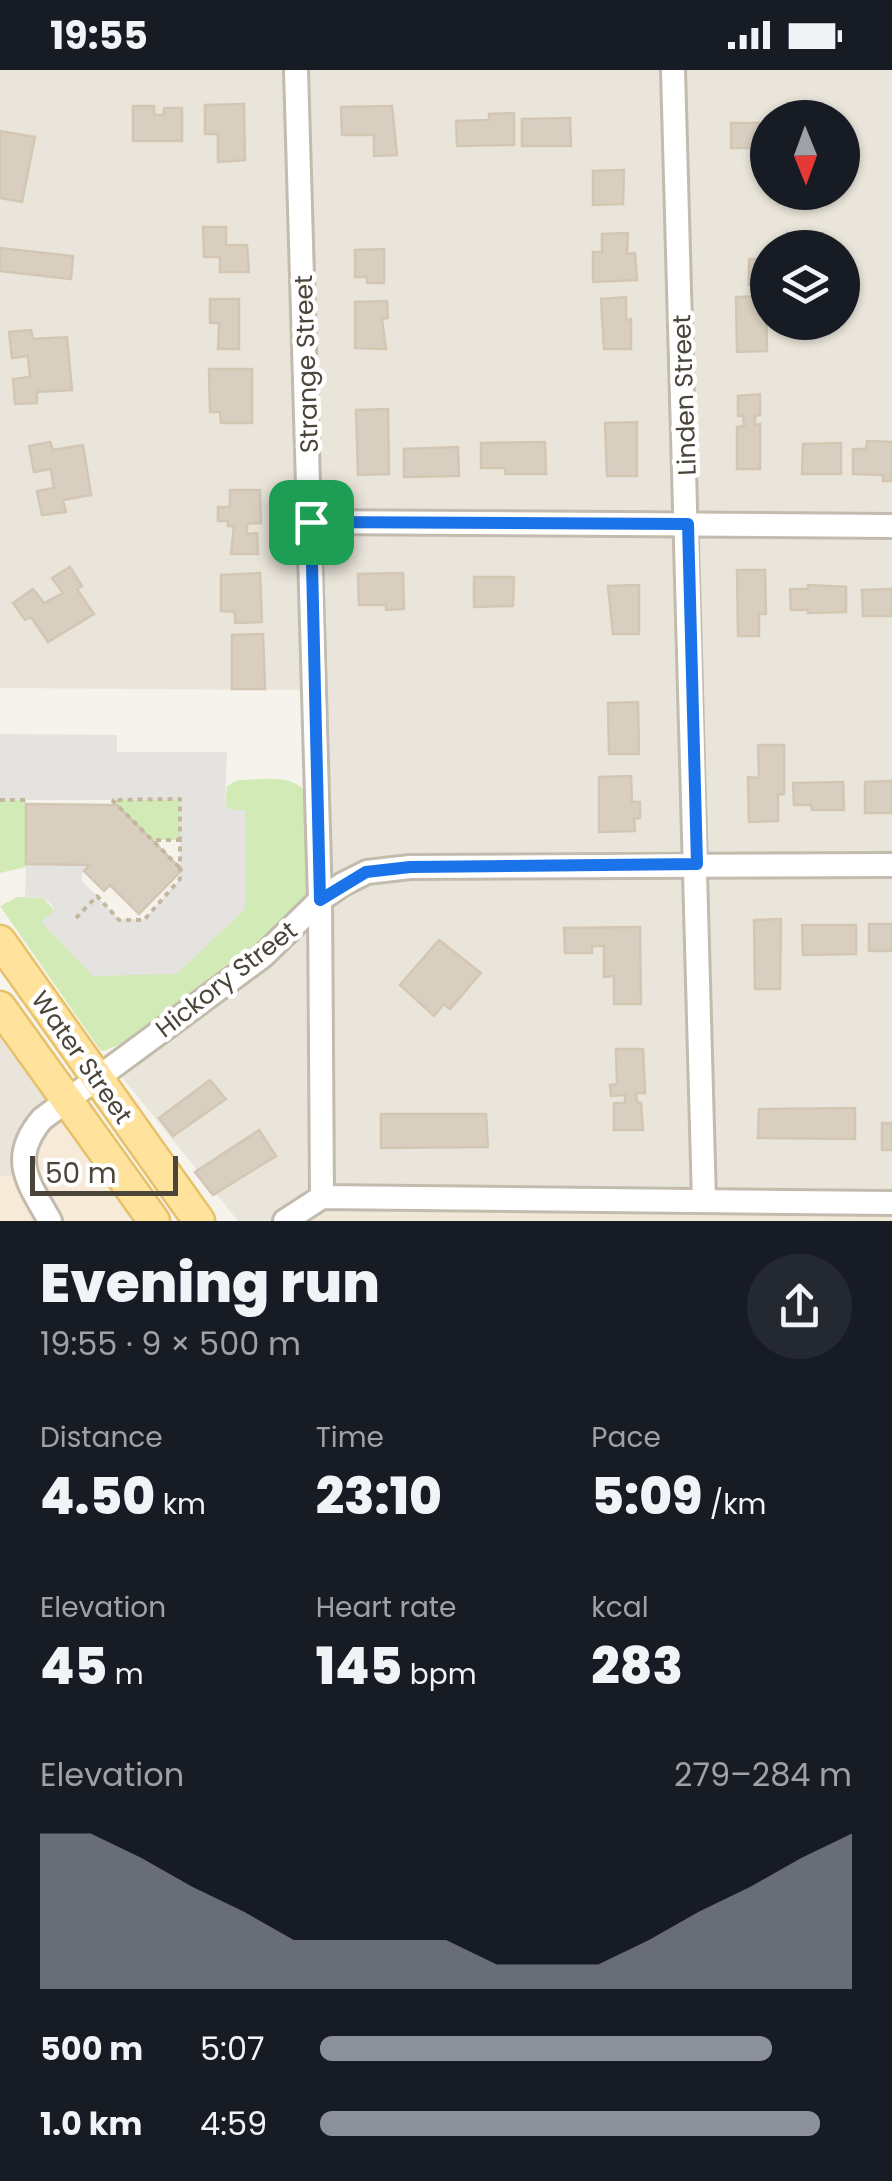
<!DOCTYPE html>
<meta charset="utf-8">
<style>
:root{--surface:#171b24;--page:#242831;--text:#f1f3f6;--muted:#9ea1a6;--accent:#8c9099}
body{margin:0;font-family:Poppins,sans-serif;background:var(--page);color:var(--text);height:100vh;display:flex;flex-direction:column;font-size:38px;white-space:nowrap}
*{box-sizing:border-box;margin:0}
p{font-size:32px;color:var(--muted)}
.icon{flex:none;width:55px;height:55px;fill:none;stroke:currentColor;stroke-width:2;stroke-linecap:round;stroke-linejoin:round}
.map{position:relative;height:1151px;overflow:hidden}
.side{display:flex;flex-direction:column;background:var(--surface);flex:1}
.side>*{flex:none}
.needle{width:65px;rotate:179deg}
.buttons{position:absolute;left:750px;top:30px;display:grid;gap:20px}
.buttons a{display:grid;place-items:center;width:110px;height:110px;border-radius:50%;background:var(--surface);box-shadow:0 2px 8px #0004;font-size:50px}
.scale{position:absolute;left:30px;bottom:25px;width:148px;box-sizing:border-box;padding-left:10px;border:5px solid #4b4439;border-top:0;font-size:28px;line-height:35px;white-space:nowrap;color:#4b4439;-webkit-text-stroke:8px #fff;paint-order:stroke}
.pin{position:absolute;display:grid;place-items:center;width:85px;height:85px;color:#fff;margin:-42px;border-radius:20px;box-shadow:0 5px 15px #0006}
.round{display:grid;place-items:center;flex:none;width:105px;height:105px;border-radius:52px;background:var(--page)}
.headline{display:flex;align-items:center;justify-content:space-between;height:170px;padding:0 40px}
h1{font-size:55px;font-weight:800;line-height:75px}
.figures{display:grid;grid-template-columns:repeat(3,1fr);gap:15px;height:170px;padding:10px 40px}
.figures div{display:grid;align-content:center}
.figures b{font-size:50px;font-weight:800}
.figures small{font-size:28px;font-weight:400}
.figures p{font-size:28px}
.chart{height:280px;padding:20px 40px}
.chart p{display:flex;justify-content:space-between}
.chart svg{width:100%;height:180px;margin-top:10px;fill:var(--accent);opacity:.7}
ul{padding:0 40px;list-style:none;font-size:32px}
li{display:grid;grid-template-columns:160px 120px 1fr;align-items:center;height:75px}
li i{height:25px;border-radius:12px;background:var(--accent)}
.status{display:flex;justify-content:space-between;align-items:center;height:70px;padding:0 50px;background:var(--surface);direction:ltr}
.status svg{height:28px;fill:currentColor}
.map>svg:first-child{display:block}
.residential{fill:#eae5da;fill-rule:evenodd}
.commercial{fill:#f7ead8}
.education{fill:#efe8d6}
.green{fill:#d2eab5}
.parking{fill:#e5e3e0}
.building{fill:#d8cfc1;stroke:#d3c7b4;stroke-width:2.5}
.lines{fill:none;stroke-linecap:round;stroke-linejoin:round}
.minor-casing{stroke:#c2bbae;stroke-width:28}
.major-casing{stroke:#e6c16a;stroke-width:35}
.path{stroke:#c4b79f;stroke-width:4;stroke-dasharray:5 5;stroke-linecap:butt}
.minor{stroke:#fff;stroke-width:22}
.major{stroke:#ffe39c;stroke-width:30}
.route-casing{stroke:#fff;stroke-width:20}
.route{stroke:#1a73e8;stroke-width:12}
.labels{text-anchor:middle;stroke-width:9;stroke-linejoin:round;paint-order:stroke}
.street-label{font-size:25px;fill:#4b4439;stroke:#fff}
</style>
<div class="status"><b>19:55</b><svg viewBox="0 0 49 12"><path d="M0 12V9h3v3zM5 12V6h3v6zM10 12V3h3v9zM15 12V0h3v12zM26 1h20v11H26zM47 4h2v5h-2z"/></svg></div>
<div class="map">
<svg width="892" height="1151" viewBox="0 0 892 1151">
<rect width="100%" height="100%" fill="#f6f3ec"/>
<g class="residential">
<path d="M0,0H892V1133L238,1151L113,996L320,830L315,620L0,618ZM768,48H842V122H768ZM768,178H842V252H768Z"/>
<path d="M0,937L66,1030L25,1107L0,1106Z"/>
</g>
<path class="commercial" d="M66,1030L154,1151H0V1106L25,1107L23,1090Z"/>
<path class="education" d="M322,1127L892,1133V1151H285Z"/>
<g class="green">
<path d="M238,710C265,710 297,701 311,730C311,757 317,806 306,830C293,859 132,978 101,981L0,836L17,827L43,828L54,840L177,904L244,740H231L225,735L227,716Z"/>
<path d="M180,729L181,770H153L112,730Z"/>
<path d="M0,730H26V797L0,803Z"/>
</g>
<path class="parking" d="M0,664L117,665V682H227L225,735L231,740H245V839L177,904L93,906L41,852L54,840L52,835L43,828L25,827L26,794L90,795L82,804V811L119,849H144L180,809V730H0Z"/>
<g class="building">
<path d="M244,34L245,90L218,92V64H205V35Z"/>
<path d="M133,36H154V45H164V38H182V71H133Z"/>
<path d="M392,36L397,85L374,86V65H342L341,37Z"/>
<path d="M514,43V75L457,76L456,51L489,50V44Z"/>
<path d="M835,43V48H782V45Z"/>
<path d="M570,48L571,76H522V49Z"/>
<rect x="731" y="53" width="33" height="25"/>
<path d="M0,61L35,67L22,132L0,128Z"/>
<path d="M624,100L623,134L593,135V101Z"/>
<path d="M203,157H226V175H247L249,202H220V187H204Z"/>
<path d="M628,163L627,184L635,183L637,210L593,212V182H602V164Z"/>
<path d="M0,178L73,186L71,209L0,201Z"/>
<path d="M384,179V213H367V207H355V180Z"/>
<rect x="749" y="189" width="19" height="26"/>
<path d="M766,226L767,281L737,282L736,227Z"/>
<path d="M626,227V250L631,249V279H604L601,229Z"/>
<path d="M210,229H239V279H218L219,253H210Z"/>
<path d="M387,231L388,248L382,249L386,279L355,278V232Z"/>
<path d="M31,260L33,269L67,267L72,320L37,322V333L15,334L13,309L30,307L28,286L12,288L9,262Z"/>
<path d="M209,299H252V353H221L220,342H210Z"/>
<path d="M760,324V345L755,346V355L760,354V399H737V357L744,356L743,346H738V326Z"/>
<path d="M388,339L389,404L358,405L356,340Z"/>
<path d="M637,352V406H607L605,353Z"/>
<path d="M867,371L892,372V411H883V405L853,404V379H866Z"/>
<path d="M50,372L53,380L83,375L91,425L63,430L66,442L42,445L37,421L54,418L51,399L34,402L29,376Z"/>
<path d="M545,372L546,404H505V398H481V373Z"/>
<path d="M841,373V404H802L803,374Z"/>
<path d="M458,377L459,406L404,407V379Z"/>
<path d="M230,420H260L261,453L247,454V464L257,463L258,484H231L234,456H228V451H218V437H230Z"/>
<path d="M70,497L82,516L77,519L94,544L48,572L31,547L25,550L13,533L33,519L44,533L63,523L52,508Z"/>
<path d="M737,500H765L766,544H759V566H738Z"/>
<path d="M260,503L262,552L235,553V542L221,541V505Z"/>
<path d="M403,503L404,539L386,540V535H359L358,504Z"/>
<path d="M474,507H514L513,536L474,537Z"/>
<path d="M639,515V564H613L608,516Z"/>
<path d="M808,515L846,517V542L808,543V540H791L790,519H808Z"/>
<path d="M892,519V546H863L862,520Z"/>
<path d="M263,564L265,619H232V565Z"/>
<path d="M638,632L639,684H609L608,633Z"/>
<path d="M758,675H784V724L778,725V751L749,752L748,707L759,708Z"/>
<path d="M631,706L632,732H640V748L634,749L635,761L599,762V707Z"/>
<path d="M892,711V743H865V712Z"/>
<path d="M843,712L844,740H812L811,735H794L793,713Z"/>
<path d="M26,734L117,735L182,800L139,844L110,815L104,821L84,801L90,795L26,794Z"/>
<path d="M781,849L780,919H755L754,850Z"/>
<rect x="869" y="854" width="23" height="27"/>
<path d="M802,855H856V884L803,885Z"/>
<path d="M640,857L641,934H614V906L604,907V876H592V883H565L564,858Z"/>
<path d="M439,870L481,903L450,939L444,934L434,946L400,915Z"/>
<path d="M616,979H643L645,1023H636L637,1032L641,1033L643,1060H614V1033H625V1025L611,1026L610,1015L617,1014Z"/>
<path d="M210,1010L226,1029L173,1066L159,1048Z"/>
<path d="M855,1038V1069L758,1068L759,1039Z"/>
<path d="M381,1044H486L488,1077L381,1078Z"/>
<rect x="882" y="1053" width="10" height="27"/>
<path d="M259,1060L276,1086L213,1125L195,1102Z"/>
</g>
<g class="lines">
<defs>
<g id="minor">
<path d="M296,0L320,830L322,1127"/>
<path d="M673,0L704,1131"/>
<path d="M311,452L892,456"/>
<path d="M50,1151C29,1113 8,1089 42,1049L263,886L320,830L343,814L367,802L410,797L892,795"/>
<path d="M285,1151L322,1127L892,1133"/>
</g>
<g id="major">
<path d="M0,871L199,1151"/>
<path d="M0,937L154,1151"/>
</g>
</defs>
<use href="#minor" class="minor-casing"/>
<use href="#major" class="major-casing"/>
<g class="path">
<path d="M0,730H26"/>
<path d="M112,730L182,800"/>
<path d="M156,770H181"/>
<path d="M76,848L97,826L119,850H144L180,809V729L112,730"/>
</g>
<use href="#minor" class="minor"/>
<use href="#major" class="major"/>
</g>
<g class="lines">
<defs>
<path id="route" d="M311,452L688,454L697,794L410,797L366,802L320,830Z"/>
</defs>
<use href="#route" class="route-casing"/>
<use href="#route" class="route"/>
</g>
<g class="labels">
<g class="street-label">
<text transform="translate(306 294) rotate(-92)" y="9">Strange Street</text>
<text transform="translate(684 325) rotate(-92)" y="9">Linden Street</text>
<text transform="translate(226 909) rotate(-38)" y="9">Hickory Street</text>
<text transform="translate(82 987) rotate(55)" y="9">Water Street</text>
</g>
</g>
</svg>
<div class="buttons">
<a><svg class="needle" viewBox="-14 -14 28 28"><path d="M0-13l5 13h-10z" fill="#e53935"/><path d="M0 13l5-13h-10z" fill="#9ea1a6"/></svg></a>
<a><svg class="icon" aria-label="layers" viewBox="0 0 24 24"><path d="M12 4l9 5-9 5-9-5zM3 14l9 5 9-5"/></svg></a>
</div>
<div class="scale">50 m</div>
<div class="pin" style="left:311px;top:452px;background:#1e9e55"><svg class="icon" aria-label="arrive" viewBox="0 0 24 24"><path d="M6 21V4h12l-3 4 3 4H6"/></svg></div>
</div>
<section class="side">
<div class="headline"><div><h1>Evening run</h1><p>19:55 · 9 × 500 m</p></div><a class="round"><svg class="icon" aria-label="share" viewBox="0 0 24 24"><path d="M12 15V3M7 8l5-5 5 5M5 13v7h14v-7"/></svg></a></div>
<div class="figures">
<div><p>Distance</p><b>4.50<small> km</small></b></div>
<div><p>Time</p><b>23:10</b></div>
<div><p>Pace</p><b>5:09<small> /km</small></b></div>
</div>
<div class="figures">
<div><p>Elevation</p><b>45<small> m</small></b></div>
<div><p>Heart rate</p><b>145<small> bpm</small></b></div>
<div><p>kcal</p><b>283</b></div>
</div>
<div class="chart"><p><span>Elevation</span>279–284 m</p>
<svg viewBox="0 0 160 44" preserveAspectRatio="none"><path d="M0 44V6L10 6L20 12L30 19L40 25L50 32L60 32L70 32L80 32L90 38L100 38L110 38L120 32L130 25L140 19L150 12L160 6V44z"/></svg>
</div>
<ul>
<li><b>500 m</b>5:07<i style="width:85%"></i></li>
<li><b>1.0 km</b>4:59<i style="width:94%"></i></li>
</ul>
</section>
